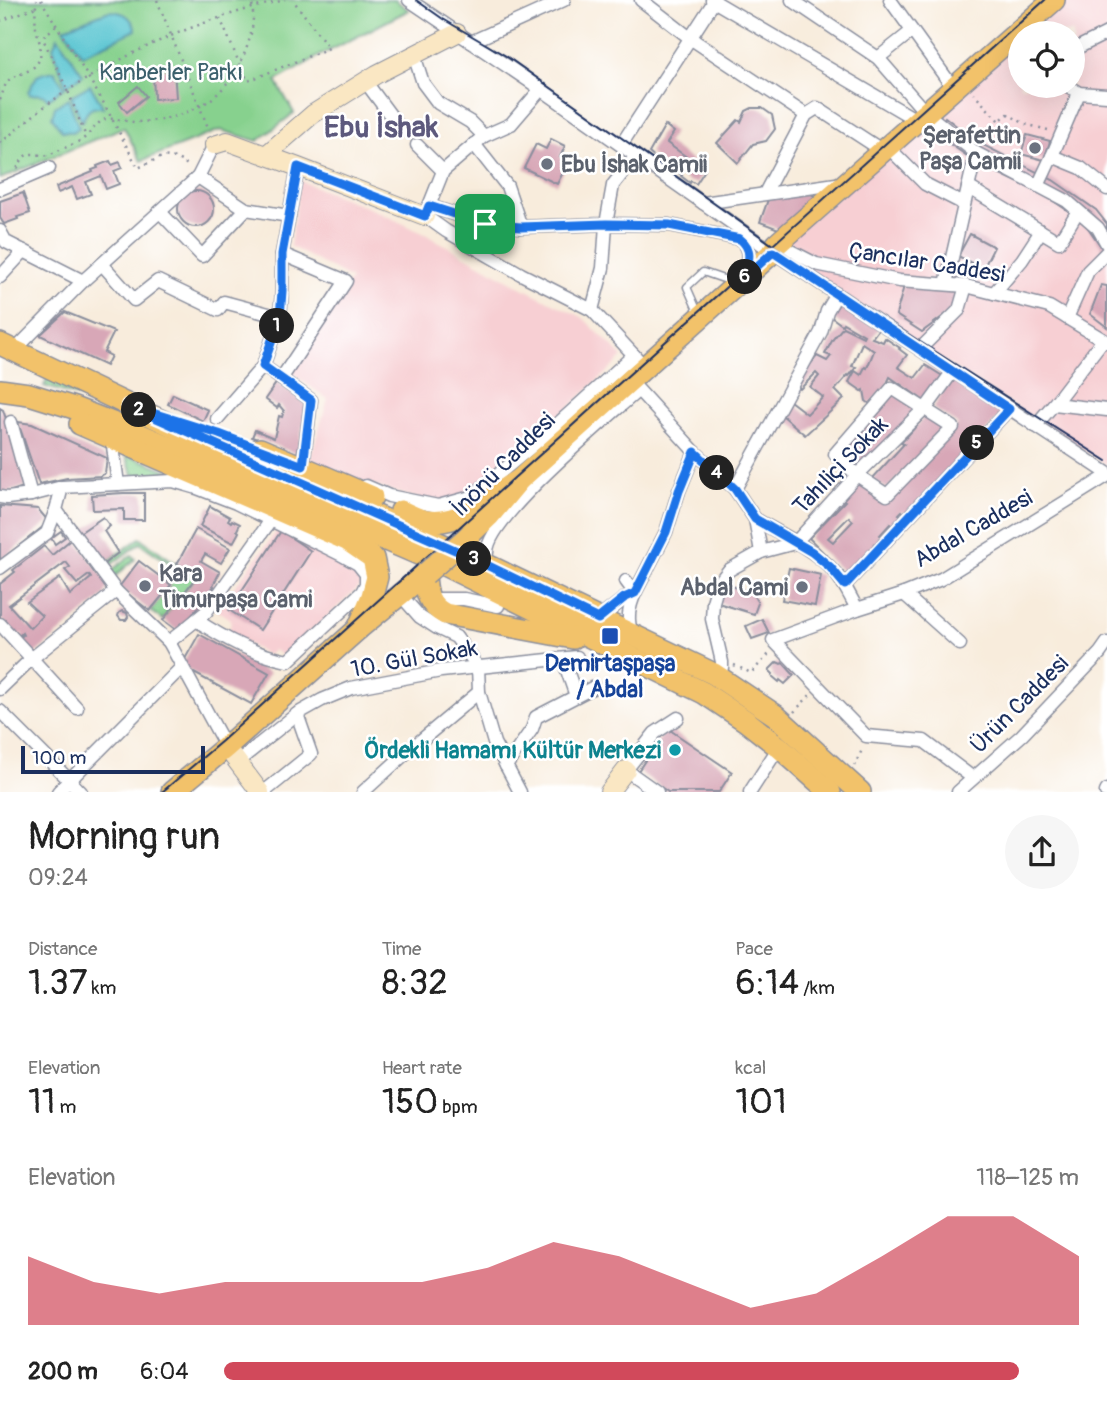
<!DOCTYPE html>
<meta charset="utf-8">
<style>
:root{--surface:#fff;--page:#f6f6f6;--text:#222;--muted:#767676;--accent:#d1495b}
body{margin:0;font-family:Pangolin,sans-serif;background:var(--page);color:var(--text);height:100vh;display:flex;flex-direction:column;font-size:26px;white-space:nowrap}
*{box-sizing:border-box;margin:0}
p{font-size:23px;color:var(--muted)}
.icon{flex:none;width:38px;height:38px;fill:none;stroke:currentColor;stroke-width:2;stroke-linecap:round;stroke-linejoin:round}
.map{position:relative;height:792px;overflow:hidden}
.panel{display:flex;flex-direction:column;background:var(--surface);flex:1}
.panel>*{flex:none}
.controls{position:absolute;left:1008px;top:21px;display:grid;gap:14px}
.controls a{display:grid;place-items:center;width:77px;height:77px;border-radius:50%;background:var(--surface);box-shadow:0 7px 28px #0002;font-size:35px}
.scale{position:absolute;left:21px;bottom:18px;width:184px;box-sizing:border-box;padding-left:7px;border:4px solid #1b2f5e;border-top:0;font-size:19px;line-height:24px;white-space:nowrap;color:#1b2f5e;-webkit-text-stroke:5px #fff;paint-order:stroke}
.pin{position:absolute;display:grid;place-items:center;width:60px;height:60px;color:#fff;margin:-30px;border-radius:14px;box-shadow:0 4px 10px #0006}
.km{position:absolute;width:35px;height:35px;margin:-18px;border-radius:50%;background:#222;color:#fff;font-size:19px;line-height:35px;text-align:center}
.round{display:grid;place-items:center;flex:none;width:74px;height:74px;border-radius:37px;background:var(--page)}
.summary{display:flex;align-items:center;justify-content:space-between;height:119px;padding:0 28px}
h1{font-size:38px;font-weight:600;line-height:52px}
.stats{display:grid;grid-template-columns:repeat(3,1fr);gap:10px;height:119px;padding:7px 28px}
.stats div{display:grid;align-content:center}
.stats b{font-size:35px;font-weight:600}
.stats small{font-size:19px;font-weight:400}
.stats p{font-size:19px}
.chart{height:196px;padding:14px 28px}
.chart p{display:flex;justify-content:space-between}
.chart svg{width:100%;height:126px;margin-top:7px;fill:var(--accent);opacity:.7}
ul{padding:0 28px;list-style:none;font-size:23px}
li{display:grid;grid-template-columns:112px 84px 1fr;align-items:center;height:52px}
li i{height:18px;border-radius:9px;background:var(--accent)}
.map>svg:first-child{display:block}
.built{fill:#f7cfd3}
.green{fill:#87d18e;stroke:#518076;stroke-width:2}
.water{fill:#59c5d1;stroke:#3a7a98;stroke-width:2}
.building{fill:#d8a7b7;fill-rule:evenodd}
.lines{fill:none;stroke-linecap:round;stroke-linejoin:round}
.lane-casing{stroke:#8a8e9d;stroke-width:9}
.street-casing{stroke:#8a8e9d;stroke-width:15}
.secondary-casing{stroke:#8a8e9d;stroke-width:20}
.primary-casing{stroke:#8a8e9d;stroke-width:24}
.path{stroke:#8a8e9d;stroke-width:2.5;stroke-dasharray:2 5;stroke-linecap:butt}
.lane{stroke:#fff;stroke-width:6}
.street{stroke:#fff;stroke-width:12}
.secondary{stroke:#fae7c3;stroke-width:18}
.primary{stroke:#f2c26a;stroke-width:21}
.tram{stroke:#1b2f5e;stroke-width:2}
.primary-bridge-casing{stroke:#8a8e9d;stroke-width:24;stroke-linecap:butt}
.primary-bridge{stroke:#f2c26a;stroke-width:21}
.route-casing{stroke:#fff;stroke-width:14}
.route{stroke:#1a73e8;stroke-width:9}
.worship-dot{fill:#6b7280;stroke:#fff;stroke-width:2.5}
.transit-dot{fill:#1a4fb4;stroke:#fff;stroke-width:2.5}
.culture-dot{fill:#0f9aa8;stroke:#fff;stroke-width:2.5}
.labels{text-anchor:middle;stroke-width:5;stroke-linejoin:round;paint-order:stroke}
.park-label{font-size:23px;fill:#3b606c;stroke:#fff}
.worship-label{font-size:23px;font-weight:bold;fill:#5b616d;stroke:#fff;text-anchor:end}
.street-label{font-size:23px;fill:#1b2f5e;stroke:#fff}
.transit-label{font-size:23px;font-weight:bold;fill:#164399;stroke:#fff}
.culture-label{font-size:23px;font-weight:bold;fill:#0d838f;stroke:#fff;text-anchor:end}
.district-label{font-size:30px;font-weight:bold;fill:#5d597d;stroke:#fff}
</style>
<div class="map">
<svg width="1107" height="792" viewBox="0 0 1107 792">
<rect width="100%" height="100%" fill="#fff"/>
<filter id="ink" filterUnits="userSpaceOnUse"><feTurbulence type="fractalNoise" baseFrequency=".0143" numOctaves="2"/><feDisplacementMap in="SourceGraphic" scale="14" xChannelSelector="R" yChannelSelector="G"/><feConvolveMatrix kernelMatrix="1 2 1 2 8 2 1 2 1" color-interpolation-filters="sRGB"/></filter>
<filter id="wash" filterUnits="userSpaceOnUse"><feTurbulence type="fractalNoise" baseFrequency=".00686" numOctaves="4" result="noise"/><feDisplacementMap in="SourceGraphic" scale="28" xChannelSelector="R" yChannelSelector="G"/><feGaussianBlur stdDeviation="1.57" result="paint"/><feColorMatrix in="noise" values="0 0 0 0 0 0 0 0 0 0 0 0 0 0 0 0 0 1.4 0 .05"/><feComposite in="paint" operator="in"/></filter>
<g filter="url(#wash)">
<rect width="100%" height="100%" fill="#f8ecdc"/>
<g class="built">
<path d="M1067,0H1107V465L773,252L1020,40V86H1073V33H1029Z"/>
<path d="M300,181L376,211L427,235L530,292L582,317L623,357L495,476L469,495L441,505L362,482L310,459L328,399L290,372L351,279L290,246Z"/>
<path d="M279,528L356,566L364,582L284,657L274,650L267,655L229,633L231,620L217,610Z"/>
</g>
<g class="green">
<path d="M0,0H395L409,10L321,55L276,81L294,113L258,141L220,130L141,161L124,127L0,179Z"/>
<path d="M49,375L211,456L81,397L44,386Z"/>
<path d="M125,454L180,475L135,479Z"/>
<path d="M140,538L177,564L197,576L163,620L150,611L170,586L166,582L176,568L140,543L106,568L101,566Z"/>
<path d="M132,555L135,559L134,560L113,578L108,573Z"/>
</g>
<g class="water">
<path d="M109,11C124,12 131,15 136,30L82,55L64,28Z"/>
<path d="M58,37L83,75L66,86L53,47Z"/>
<path d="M55,71L64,88L48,99C43,93 38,94 30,95L28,92L37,76L44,73Z"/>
<path d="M90,85L103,107C90,106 87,111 82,122L71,96Z"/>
<path d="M68,98L79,128L72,132L62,131L52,117L55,107Z"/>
</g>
<g id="blocks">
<g class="building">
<path d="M174,68L176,98L154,99L153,69Z"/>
<path d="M138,86L146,96L127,112L119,102Z"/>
<path d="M752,108H762L772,115L775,129L766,141L753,144L738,163L717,143L738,120L741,122L746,111Z"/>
<path d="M937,110L943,120L945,117L977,142L1053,180L1096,210L1107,224V255L1084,222L1077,217L1046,196L977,163L923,125Z"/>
<path d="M665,125L674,132L667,143L705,170L696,184L691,181L690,183L681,176L682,175L664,164L663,165L649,153Z"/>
<path d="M1027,135L1050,141L1044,160L1021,154Z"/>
<path d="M551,139L565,146L560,157L569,161L557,184L524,168L536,144L546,149Z"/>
<path d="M110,161L112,165L120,162L122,168L114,171L119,184L106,189L101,176L86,182L91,194L77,199L72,187L58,193L56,187L93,172L92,170L98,168L97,166Z"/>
<circle cx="196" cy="209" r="18"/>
<path d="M23,193L30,213L17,217L18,219L4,224L0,218V201Z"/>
<path d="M811,194L817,197L784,231L760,222L769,197Z"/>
<path d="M970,234L994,247L983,269L958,256Z"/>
<path d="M1101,285L1107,286V327L1090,314Z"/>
<path d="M904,286L964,290L958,305L922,332L896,315Z"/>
<path d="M841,301L880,327L872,338L883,342L885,338L900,348L899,349L907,355L898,367L915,378L925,365L944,377L926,402L890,377L888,381L890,382L870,404L866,401L864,390L862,391L849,382L855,371L861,375L865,367L867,368L874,351L862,343L852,366L856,367L849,376L848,375L835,390L844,399L805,435L782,415L790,401L807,414L823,397L810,387L819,376L816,373L800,389L795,383L817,356L827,361L831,356L825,354L833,339L843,327L863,337L864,335L843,323L842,325L830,316Z"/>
<path d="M65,312L114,332L104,352L111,356L106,366L40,335Z"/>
<path d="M953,375L1005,411L906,515L902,511L899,514L902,516L893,527L890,524L880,535L885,540L848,577L809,538L845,501L842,499L860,480L881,499L958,425L933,408ZM849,517L853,521L833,542L828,538Z"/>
<path d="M277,382L306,404L307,407L297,454L252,437L255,430L274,438L279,416L282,417L284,411L279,405L277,408L265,399Z"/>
<path d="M893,393L918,409L859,472L840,454Z"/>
<path d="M173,394L208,410L203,421L168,404Z"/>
<path d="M0,408L3,410L9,428L26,486L6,493L0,492Z"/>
<path d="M927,414L945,427L887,489L872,479L904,444L901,443Z"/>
<path d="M18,422L32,424L107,458L105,473L101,476L67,478L39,484Z"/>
<path d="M124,493H144V520H124V509L93,510L92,495Z"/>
<path d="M0,506L38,509L49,522L0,561Z"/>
<path d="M210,506L230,517L228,520L231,522L232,520L240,524L237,530L239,532L233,543L200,526Z"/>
<path d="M103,517L110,526L104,531L118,553L101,566L78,534Z"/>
<path d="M196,529L230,548L221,563L205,554L201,561L220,572L213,585L214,586L179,632L163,620L197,576L177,564Z"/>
<path d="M61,531L65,537L55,544L51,538Z"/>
<path d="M281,531L311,551L260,630L229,610Z"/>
<path d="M74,537L109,584L104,596L32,656L17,640L23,635L22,633L17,638L0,618V584L15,572L13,570L44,546L52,555ZM66,562L70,567L65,570L77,584L89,575L91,578L70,595L60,578L27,602L42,616L30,628L9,605Z"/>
<path d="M139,561L171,585L150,611L119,587Z"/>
<path d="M789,568L821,575L815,606L782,600Z"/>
<path d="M724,583L752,593L758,603L754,614L718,603Z"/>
<path d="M122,611L127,613L128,617L126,620H121L118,616L119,613Z"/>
<path d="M762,619L769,633L752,639L746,626Z"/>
<path d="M199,634L269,673L251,704L181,666Z"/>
<path d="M777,662L781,664L783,663L794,675L785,684L780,680L779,682L772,676L773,674L769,670Z"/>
<path d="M667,728L732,772L719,792H668L638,771Z"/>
</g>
</g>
</g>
<g filter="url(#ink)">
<use href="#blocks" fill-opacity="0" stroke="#8a8e9d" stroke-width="2"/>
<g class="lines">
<defs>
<path id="lane" d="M698,312L687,287L703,272L732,282"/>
<g id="street">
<path d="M409,0L541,89L773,252L1107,473"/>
<path d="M641,0L690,38L806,115"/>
<path d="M712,0L918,121"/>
<path d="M792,0L878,58L926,113L976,153L1067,201L1098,228L1107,244"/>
<path d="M890,0L954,89"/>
<path d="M471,42L564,0"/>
<path d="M1073,50L1107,33"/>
<path d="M414,55L423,83L438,103L470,122L484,136"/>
<path d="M878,58L912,31"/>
<path d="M365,81L399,127"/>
<path d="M1068,86L1079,93L1107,95"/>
<path d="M1079,93L1052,156L1081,168L1107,189"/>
<path d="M474,144L507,186L521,227"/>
<path d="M417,145L443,171"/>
<path d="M621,145L715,0"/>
<path d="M888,147L925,184L964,204"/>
<path d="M198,177L246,209L289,216"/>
<path d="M1038,186L1052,156"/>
<path d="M968,187L1059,242L1078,211"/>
<path d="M0,189L49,168"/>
<path d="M765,193L806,115L817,108L883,151"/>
<path d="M703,203L843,183"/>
<path d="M429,206L443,171L484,136L511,124L541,89"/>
<path d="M160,212L202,256L246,209"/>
<path d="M0,231L6,242L83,281"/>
<path d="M777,244L816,264L899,281L966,286L1049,307L1107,342"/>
<path d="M102,264L134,300L158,281L218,310L224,302L280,317"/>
<path d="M0,277L24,251"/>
<path d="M946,284L976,153"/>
<path d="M994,293L1022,260L1041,231"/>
<path d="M592,310L603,268L606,224L613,185L636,156"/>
<path d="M1067,318L1088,271L1107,252"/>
<path d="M920,349L959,310L966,286"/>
<path d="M15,350L83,281L198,177L214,145"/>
<path d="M263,366L311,400L303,466"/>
<path d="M645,367L592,310L521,274L446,231L425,216L429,206L485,224L521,227L606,224L669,225L740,239C752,248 750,262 742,274"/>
<path d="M281,379L346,281L282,254"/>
<path d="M633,384L695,452L735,489L755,519L761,552"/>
<path d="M892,388L953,427L887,495L857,475L835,454Z"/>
<path d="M1054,404L1107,410"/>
<path d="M217,419L263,366L280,317L282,291V254L298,167"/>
<path d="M11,422L31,495"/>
<path d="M1035,426L1054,404L1103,340"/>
<path d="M112,439L118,484"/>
<path d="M366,486L389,496L438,506L471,497L542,438L634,355"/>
<path d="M62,487L56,510L116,591L169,642L226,747"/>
<path d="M735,489L821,332L827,311L837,294"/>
<path d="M0,497L7,498L31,495L62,487L173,481L197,488L236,503L340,554L358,564L366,574V584L362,592L288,661C253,654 225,639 196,620"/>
<path d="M755,519C779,533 811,548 830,567C842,579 849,594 857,609"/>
<path d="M487,553C486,518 608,418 637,391"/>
<path d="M0,568L47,533L56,510"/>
<path d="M626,581L635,593L666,532L679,491L695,452"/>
<path d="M845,585L1009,409"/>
<path d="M904,594L960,644"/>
<path d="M437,599H464L498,606"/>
<path d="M405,600L420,617L437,628L456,637L478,667L479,692L494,743L520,792"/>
<path d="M598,619L624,599L635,593"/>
<path d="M0,624L77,708"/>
<path d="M632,635C627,619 628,609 635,593"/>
<path d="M169,642L206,612L271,520"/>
<path d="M563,659L576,696"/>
<path d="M714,674L722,668V662L712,619L713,602L718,584L729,570L761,552L795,543L857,475L929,404L953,371"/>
<path d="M0,689L31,659L116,591"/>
<path d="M0,711L81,792"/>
<path d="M237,762L297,714L322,700L351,688L441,671L577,657"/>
<path d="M506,766L532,729L536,717L594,687"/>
<path d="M973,778L924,741L866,736L773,640L857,609L904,594L941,579L1107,476"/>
<path d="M58,792L182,667"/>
<path d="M264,792L311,754L297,714"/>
<path d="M363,792L407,752L479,692"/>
<path d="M657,792L626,770L655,733L678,718"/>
<path d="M750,792L779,747"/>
<path d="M958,792L1022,735L1100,653L1107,643"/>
<path d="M1106,792L1107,790"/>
</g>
<g id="secondary">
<path d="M214,145L227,141L298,167L425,216"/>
<path d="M266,155L313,114L377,74L457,33"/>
<path d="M226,747L260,792"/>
<path d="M609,792L626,770"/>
</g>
<g id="primary">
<path d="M777,244L1054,0"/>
<path d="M0,344L198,438L464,554L714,674L775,715L860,792"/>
<path d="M0,390L29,394L74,408L120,426L444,565L704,693L746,721L779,747L830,792"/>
<path d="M80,424L347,540L373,558L377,577L372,596L358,629"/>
<path d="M260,449L372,497"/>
<path d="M401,511C409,514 418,520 427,521C461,526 492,496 519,480"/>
<path d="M463,541L489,516L519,480L773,252"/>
<path d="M425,574C426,593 428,605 445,614L573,638"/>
<path d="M172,792L226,747L358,629L425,574"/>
</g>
</defs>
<use href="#lane" class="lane-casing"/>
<use href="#street" class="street-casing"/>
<use href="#secondary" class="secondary-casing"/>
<use href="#primary" class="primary-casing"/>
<g class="path">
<path d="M41,0L102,100L138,168C162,157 166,150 189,166"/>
<path d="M157,0L209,130"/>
<path d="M220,18L240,65L248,81L329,48L293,0"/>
<path d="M0,21L36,7"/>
<path d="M56,26L45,35L44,41L68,91L86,137"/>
<path d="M973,93L999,121L1008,114L1025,124L1052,131"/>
<path d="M0,100C3,94 4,84 9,80C20,72 36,72 40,57C42,48 38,37 36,28C35,19 35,9 37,0"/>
<path d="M0,143C18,129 36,112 55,99C126,51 202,18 285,0"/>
<path d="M17,168C20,165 21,161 23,158C30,150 41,157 49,155C61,149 73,145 83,139C90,134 96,124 103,120C113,116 125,122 135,122C146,122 161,120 172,117C186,113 204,106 215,96C238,76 260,31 251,0"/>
<path d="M734,665L751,673L770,653"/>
<path d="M794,712L811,694"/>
<path d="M854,766L862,750V747"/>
</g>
<use href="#lane" class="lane"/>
<use href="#street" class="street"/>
<use href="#secondary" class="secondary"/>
<use href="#primary" class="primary"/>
<g class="tram">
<path d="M416,0L443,19L506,56L815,275L1107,461"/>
<path d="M162,792L222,741L1045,0"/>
</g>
<defs>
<path id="primary-bridge" d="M425,574L463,541"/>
</defs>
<use href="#primary-bridge" class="primary-bridge-casing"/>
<use href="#primary-bridge" class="primary-bridge"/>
</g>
</g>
<g class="lines" filter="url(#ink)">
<defs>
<path id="route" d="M298,167L425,216L429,206L485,224L521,227L606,224L669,225L740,239C757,252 746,269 737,284L773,252L1009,409L845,585L830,567L812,552L755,519L735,489L695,452L679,491L666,532L635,593L624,598L598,619L464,554L127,405L219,434L303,466L311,400L263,366L280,317L282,291V254Z"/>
</defs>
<use href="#route" class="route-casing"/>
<use href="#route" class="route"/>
</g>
<g class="worship-dot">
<circle cx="1035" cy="148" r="7"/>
<circle cx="547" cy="164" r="7"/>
<circle cx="145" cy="586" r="7"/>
<circle cx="802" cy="587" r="7"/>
</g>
<rect class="transit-dot" x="601" y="627" width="18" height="18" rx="3.5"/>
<circle class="culture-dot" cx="675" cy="750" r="7"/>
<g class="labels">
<g class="park-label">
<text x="171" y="80">Kanberler Parkı</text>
</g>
<g class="worship-label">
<text x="1021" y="143">Şerafettin<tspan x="1021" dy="26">Paşa Camii</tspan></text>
<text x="561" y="172" text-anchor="start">Ebu İshak Camii</text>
<text x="159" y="581" text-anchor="start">Kara<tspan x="159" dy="26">Timurpaşa Cami</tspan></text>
<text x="788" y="595">Abdal Cami</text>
</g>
<g class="street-label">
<text transform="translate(927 262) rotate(9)" y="8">Çancılar Caddesi</text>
<text transform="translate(503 464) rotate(-45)" y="8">İnönü Caddesi</text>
<text transform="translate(840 465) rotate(-46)" y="8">Tahıliçi Sokak</text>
<text transform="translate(973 528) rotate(-30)" y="8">Abdal Caddesi</text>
<text transform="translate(414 658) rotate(-10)" y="8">10. Gül Sokak</text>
<text transform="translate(1019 704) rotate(-45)" y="8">Ürün Caddesi</text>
</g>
<g class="transit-label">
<text x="610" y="671">Demirtaşpaşa<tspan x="610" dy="26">/ Abdal</tspan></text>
</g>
<g class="culture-label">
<text x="661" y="758">Ördekli Hamamı Kültür Merkezi</text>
</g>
<g class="district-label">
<text x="381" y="137">Ebu İshak</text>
</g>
</g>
</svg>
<div class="controls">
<a><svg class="icon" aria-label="locate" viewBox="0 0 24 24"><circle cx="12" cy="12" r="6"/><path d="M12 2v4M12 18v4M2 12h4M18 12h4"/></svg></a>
</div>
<div class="scale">100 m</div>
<div class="pin" style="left:485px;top:224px;background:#1e9e55"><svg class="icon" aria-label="arrive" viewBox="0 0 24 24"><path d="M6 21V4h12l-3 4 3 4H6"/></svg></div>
<b class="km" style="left:277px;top:326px">1</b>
<b class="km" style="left:139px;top:410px">2</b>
<b class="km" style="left:474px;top:559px">3</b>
<b class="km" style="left:717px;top:473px">4</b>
<b class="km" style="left:977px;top:443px">5</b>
<b class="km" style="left:745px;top:277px">6</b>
</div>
<section class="panel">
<div class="summary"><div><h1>Morning run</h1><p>09:24</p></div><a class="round"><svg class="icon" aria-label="share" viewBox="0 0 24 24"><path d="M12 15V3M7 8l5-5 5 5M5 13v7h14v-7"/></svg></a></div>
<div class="stats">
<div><p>Distance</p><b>1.37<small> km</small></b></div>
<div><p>Time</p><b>8:32</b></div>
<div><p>Pace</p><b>6:14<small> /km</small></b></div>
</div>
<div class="stats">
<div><p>Elevation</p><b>11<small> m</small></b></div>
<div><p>Heart rate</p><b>150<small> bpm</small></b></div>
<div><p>kcal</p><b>101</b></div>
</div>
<div class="chart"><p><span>Elevation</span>118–125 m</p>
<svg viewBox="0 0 160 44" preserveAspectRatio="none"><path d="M0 44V20L10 29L20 33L30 29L40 29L50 29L60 29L70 24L80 15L90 20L100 29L110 38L120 33L130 20L140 6L150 6L160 20V44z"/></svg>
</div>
<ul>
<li><b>200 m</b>6:04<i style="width:93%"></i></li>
</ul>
</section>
